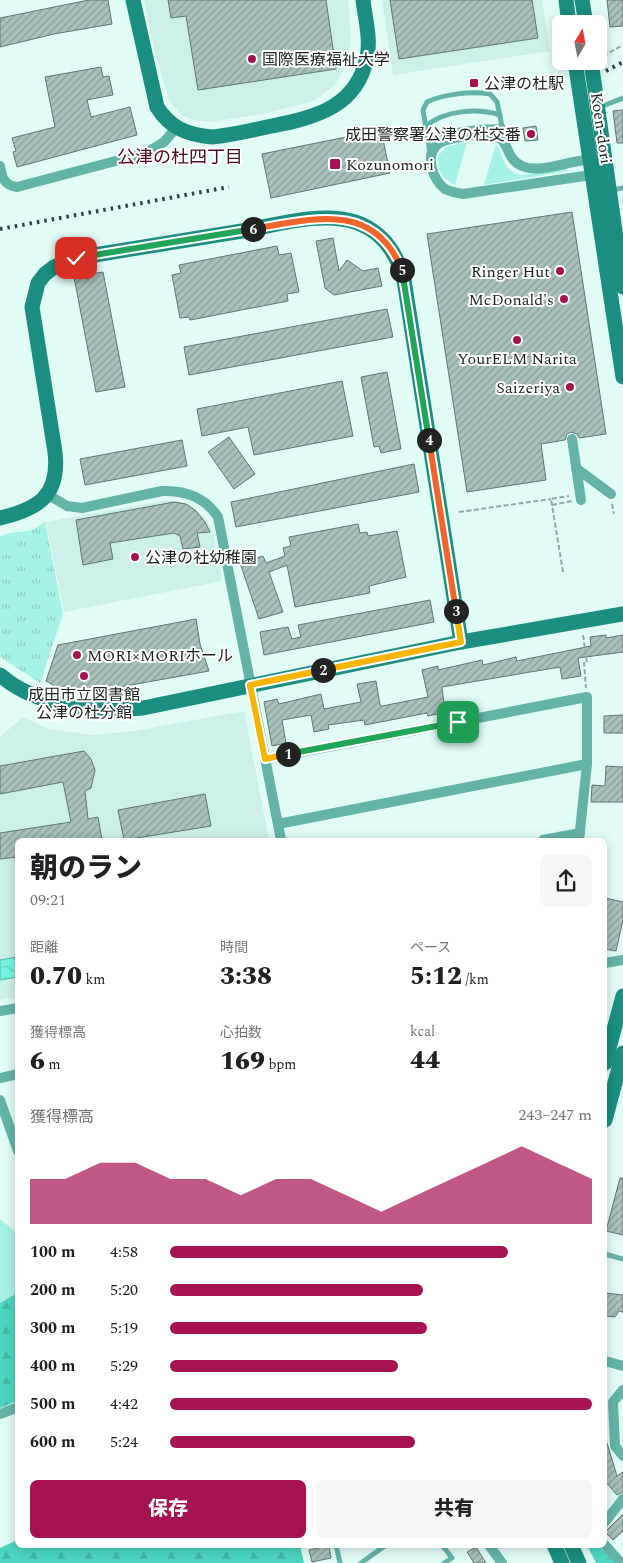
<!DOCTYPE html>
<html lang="ja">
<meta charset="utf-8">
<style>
:root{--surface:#fff;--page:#f6f6f6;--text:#202124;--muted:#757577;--accent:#a41251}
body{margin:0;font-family:Spectral,"Noto Sans JP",serif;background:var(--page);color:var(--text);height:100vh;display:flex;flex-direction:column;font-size:19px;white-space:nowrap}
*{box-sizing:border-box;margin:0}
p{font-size:16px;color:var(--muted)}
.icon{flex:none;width:28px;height:28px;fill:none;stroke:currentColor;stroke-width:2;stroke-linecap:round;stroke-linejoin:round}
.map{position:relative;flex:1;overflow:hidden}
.side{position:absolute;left:15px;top:838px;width:592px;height:710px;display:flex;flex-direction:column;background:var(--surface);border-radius:8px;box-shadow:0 2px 12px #0003}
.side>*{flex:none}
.needle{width:32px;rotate:10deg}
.controls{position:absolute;left:552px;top:15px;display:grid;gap:10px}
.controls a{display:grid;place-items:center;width:55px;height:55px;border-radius:8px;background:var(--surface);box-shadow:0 2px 12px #0003;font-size:25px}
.pin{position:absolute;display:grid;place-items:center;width:42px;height:42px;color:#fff;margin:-21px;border-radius:10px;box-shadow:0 2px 8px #0006}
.km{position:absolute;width:25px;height:25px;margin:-12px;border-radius:50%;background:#222;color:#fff;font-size:14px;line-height:25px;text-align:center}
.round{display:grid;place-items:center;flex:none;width:52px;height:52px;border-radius:8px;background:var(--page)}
.summary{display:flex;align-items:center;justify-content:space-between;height:85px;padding:0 15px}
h1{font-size:28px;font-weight:800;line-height:38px}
.figures{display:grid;grid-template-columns:repeat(3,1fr);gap:8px;height:85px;padding:5px 15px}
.figures div{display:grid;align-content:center}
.figures b{font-size:25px;font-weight:800}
.figures small{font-size:14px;font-weight:400}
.figures p{font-size:14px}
.chart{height:140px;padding:10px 15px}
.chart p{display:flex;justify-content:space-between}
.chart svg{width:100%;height:90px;margin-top:5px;fill:var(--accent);opacity:.7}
.primary-button{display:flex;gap:10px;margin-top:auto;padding:10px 15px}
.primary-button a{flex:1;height:58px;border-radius:8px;background:var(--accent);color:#fff;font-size:20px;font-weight:800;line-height:58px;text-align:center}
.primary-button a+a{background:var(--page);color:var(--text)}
ul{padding:0 15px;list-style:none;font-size:16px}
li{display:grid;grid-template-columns:80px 60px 1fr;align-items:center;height:38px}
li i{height:12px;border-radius:6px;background:var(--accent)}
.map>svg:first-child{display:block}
.built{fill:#ccf0e9}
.grass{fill:#a6f2e6}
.forest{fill:url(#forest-firs)}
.park{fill:url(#park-tufts)}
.water{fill:url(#water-waves);stroke:#58b7aa}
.building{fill:url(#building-hatch);stroke:#5f7672}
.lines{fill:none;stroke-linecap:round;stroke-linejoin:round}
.path{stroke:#93a6a2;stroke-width:2;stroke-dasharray:5 2.5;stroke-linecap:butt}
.lane{stroke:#64b3a7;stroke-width:5}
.street{stroke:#64b3a7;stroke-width:10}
.secondary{stroke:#1b8e81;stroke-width:15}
.rail{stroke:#35403e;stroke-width:4;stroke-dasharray:2.5 5;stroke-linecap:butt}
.split-1-casing{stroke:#fff;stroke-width:10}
.split-2-casing{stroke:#fff;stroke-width:10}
.split-3-casing{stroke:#fff;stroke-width:10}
.split-4-casing{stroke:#fff;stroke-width:10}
.split-5-casing{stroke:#fff;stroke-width:10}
.split-6-casing{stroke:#fff;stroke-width:10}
.split-7-casing{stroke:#fff;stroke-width:10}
.split-1{stroke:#22a559;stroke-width:6}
.split-2{stroke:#f5b400;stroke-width:6}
.split-3{stroke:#f5b400;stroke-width:6}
.split-4{stroke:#f0652b;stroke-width:6}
.split-5{stroke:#22a559;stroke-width:6}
.split-6{stroke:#f0652b;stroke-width:6}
.split-7{stroke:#22a559;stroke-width:6}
.poi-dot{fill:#a41251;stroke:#fff;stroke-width:2}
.labels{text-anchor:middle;stroke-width:4;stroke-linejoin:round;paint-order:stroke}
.poi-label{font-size:16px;fill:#1b2422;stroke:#fff;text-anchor:start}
.street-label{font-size:16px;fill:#1b2422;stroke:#fff}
.neighbourhood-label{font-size:18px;fill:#4f0b26;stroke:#fff}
</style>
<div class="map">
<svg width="623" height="1563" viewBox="0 0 623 1563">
<defs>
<pattern id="forest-firs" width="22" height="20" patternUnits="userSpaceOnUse" patternTransform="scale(1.25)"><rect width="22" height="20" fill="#4cd5c3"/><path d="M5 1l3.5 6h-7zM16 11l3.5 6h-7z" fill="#42b7a7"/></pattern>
<pattern id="park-tufts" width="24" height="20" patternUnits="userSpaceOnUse" patternTransform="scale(1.25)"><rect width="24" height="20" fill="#a6f2e6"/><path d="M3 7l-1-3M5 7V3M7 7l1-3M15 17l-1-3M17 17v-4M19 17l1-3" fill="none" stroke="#8ecfc5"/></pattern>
<pattern id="water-waves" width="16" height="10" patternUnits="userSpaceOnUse" patternTransform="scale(1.25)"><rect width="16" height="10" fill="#72f6e4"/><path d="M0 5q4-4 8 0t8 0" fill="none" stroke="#62d3c3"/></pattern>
<pattern id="building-hatch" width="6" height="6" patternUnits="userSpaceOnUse" patternTransform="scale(1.25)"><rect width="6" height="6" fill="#a9c2bd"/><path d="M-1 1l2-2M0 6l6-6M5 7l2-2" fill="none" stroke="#899d99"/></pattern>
</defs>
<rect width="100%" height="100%" fill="#e1fbf6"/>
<g class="built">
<path d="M144,0H348L351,40L347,64L335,85L315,100L304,104L262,114L210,122L194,120L181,115L169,100L155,53Z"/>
<path d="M382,0H542L550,51L393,75Z"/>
<path d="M168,500L189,504L206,519L213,532L222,581L64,612L46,522Z"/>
<path d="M244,711L269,840H18L17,997L0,1000V737L23,717L48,729L93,735L134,731Z"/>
</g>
<g class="grass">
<path d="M467,142L455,185C443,178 436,170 438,156L446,147Z"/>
<path d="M496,144C505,158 502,171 522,175L565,169L567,171L484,185Z"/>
<path d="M0,1219L18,1234L17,1293L0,1303Z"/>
</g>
<g class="forest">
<path d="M17,1293V1401L0,1408V1303Z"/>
<path d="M17,1540L18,1545H300L304,1563H0V1548Z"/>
<path d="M587,1545H598L615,1563H596Z"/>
</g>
<path class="park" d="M45,521L63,614L40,683L0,657V537C18,527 26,538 45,521Z"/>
<path class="water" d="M17,957V977L0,980V960Z"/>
<g class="building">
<path d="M89,0H108L112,24L54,34L0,47V18Z"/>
<path d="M168,0H326L336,69L198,90L186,16L171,18Z"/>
<path d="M390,0H532L538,38L399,59Z"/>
<path d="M607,0H623V26L610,27Z"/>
<path d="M101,67L103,77L109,76L113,95L87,100L91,117L130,107L137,135L17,167L13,152L16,151L12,138L55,127L45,77Z"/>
<path d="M623,110V143H617L613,111Z"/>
<path d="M536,126L538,140L525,141L523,128Z"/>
<path d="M381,130L390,173L271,198L262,154Z"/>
<path d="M572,212L606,434L579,438L577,434L571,432L567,434L565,440L541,444L546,480L467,492L427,234Z"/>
<path d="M333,238L339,271L347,260L363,271L378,268L382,286L334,295L325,288L316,241Z"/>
<path d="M277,246L279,255L291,253L299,292L287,294L288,301L190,320L189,317L180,318L172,275L181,273L179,265Z"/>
<path d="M103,272L125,387L96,392L74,277Z"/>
<path d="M387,309L393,337L189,375L184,347Z"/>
<path d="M387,372L401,449L381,453L379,446L374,447L361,377Z"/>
<path d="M342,381L353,436L254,455L248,427L202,436L197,409Z"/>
<path d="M229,437L255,474L234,489L208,452Z"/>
<path d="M182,440L187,466L85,485L80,459Z"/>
<path d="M414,464L419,492L236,527L231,502Z"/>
<path d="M174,502L186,504L196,511L205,522L210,532L197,533L200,547L183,549L180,536L174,533L110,543L113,559L83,565L76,520Z"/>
<path d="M358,524L360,533L367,532L368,536L397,531L406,577L369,586L370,593L295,607L287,565L269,572L283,612L259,619L240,563L263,556L266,563L285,556L283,548L291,546L289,537Z"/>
<path d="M430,600L434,622L264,655L260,632L288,627L292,639L301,637L298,625Z"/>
<path d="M196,619L200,644L209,671L86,693L58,688L46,681L58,645Z"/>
<path d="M606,635V638L623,635V652L578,658L581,676L562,679L560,667L442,687L445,712L428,716L427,713L365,725L364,720L328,725L329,729L314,732L311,715L282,720L286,743L272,746L264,702L277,699L279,704L321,694L324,709L361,702L357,684L376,681L380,705L382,706L428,697L422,670L438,666V670L482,660L483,665L516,657L517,661L591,646L590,637Z"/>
<path d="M623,715V733H604V716Z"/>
<path d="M84,751L91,759L95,770L91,788L85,791L88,819L98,817L102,840H18V857L0,859V833L71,822L63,782L0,794V766Z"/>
<path d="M606,766L623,767V802H591L592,785L605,786Z"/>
<path d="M205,794L211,826L124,840L118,810Z"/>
<path d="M605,898L623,902V920L616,951L605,949Z"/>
<path d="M620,1178H623V1235L606,1231Z"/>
<path d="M605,1293L623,1295V1312L619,1311L615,1317L605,1316Z"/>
<path d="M605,1443H607L617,1476L623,1472V1492L617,1495L605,1481Z"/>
<path d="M623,1514V1531L613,1540L605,1532Z"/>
<path d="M329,1546L331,1558L312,1562L309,1550Z"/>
<path d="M476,1547L486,1563H474L467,1552Z"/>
</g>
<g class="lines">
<g class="path">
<path d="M603,56L623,45"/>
<path d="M612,504L614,514"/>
<path d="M552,505L572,501"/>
<path d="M459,512L551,499"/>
<path d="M563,572L551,499L569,496"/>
<path d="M583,635L587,663H584L586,688"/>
</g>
<g class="lane">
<path d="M600,107L623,98"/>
<path d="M426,126C445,110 477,108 500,115"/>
<path d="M427,138C450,130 479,126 503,127"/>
<path d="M430,152L423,110L427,102C444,94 471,91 490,94L497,102L505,141"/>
<path d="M611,190L623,188"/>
<path d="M605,1254L623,1259"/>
<path d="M336,1545L340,1563"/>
<path d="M442,1545L452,1558L444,1563"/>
<path d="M361,1563L386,1545"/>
</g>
<g class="street">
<path d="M487,133C513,137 502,157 522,166C541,174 567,161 587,160C593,160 600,164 606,165L591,175L463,194C457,193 451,192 445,189C433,180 424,155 438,144C449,136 473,136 487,133Z"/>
<path d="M0,166C2,178 4,185 17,187L146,153L164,142L176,128"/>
<path d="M572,439L581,500"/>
<path d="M576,468L611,494"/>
<path d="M47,494L67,506L82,508L162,491C186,490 205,497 218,517L281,840"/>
<path d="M265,759L587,697V764L579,840"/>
<path d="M278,824L587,764"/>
<path d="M543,840L580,833"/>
<path d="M605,963L623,960"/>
<path d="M0,1011L18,1008"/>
<path d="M0,1078L18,1074"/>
<path d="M0,1100L18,1151"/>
<path d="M605,1361L623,1366"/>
<path d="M623,1390L613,1402L615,1446L623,1456"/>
<path d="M0,1414L18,1407"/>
<path d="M605,1522L623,1499"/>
<path d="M489,1545L502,1563"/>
<path d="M605,1545L621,1563"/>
</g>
<g class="secondary">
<path d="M133,0L157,107C170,128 188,135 212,137C233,135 252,130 272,126C316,117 357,107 367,57C371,39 365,18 363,0"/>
<path d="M566,0L569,24"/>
<path d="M582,0L586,24"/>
<path d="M575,61L623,377"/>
<path d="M591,61L623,287"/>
<path d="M0,518C38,509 60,496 55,452L32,307L38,283L45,274L54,267L76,258C132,249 187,240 242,231C277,225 320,211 355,222C382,231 397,253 404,280L461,642"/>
<path d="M0,675C38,708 96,712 143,708L461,642L623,614"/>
<path d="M605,1063L623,996"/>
<path d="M605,1120L623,1053"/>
<path d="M554,1545L562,1563"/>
<path d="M571,1545L579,1563"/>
</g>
<g class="rail">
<path d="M606,71L623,62"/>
<path d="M0,229L229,187"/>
</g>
</g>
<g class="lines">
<defs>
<path id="split-1" d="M288,754L458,722"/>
<path id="split-2" d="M288,754L265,759L250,685L323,670"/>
<path id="split-3" d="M323,670L461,642L456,611"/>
<path id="split-4" d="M429,440L456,611"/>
<path id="split-5" d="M402,270L429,440"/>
<path id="split-6" d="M253,229C311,219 374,200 402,270"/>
<path id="split-7" d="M76,258L253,229"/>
</defs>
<use href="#split-1" class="split-1-casing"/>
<use href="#split-2" class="split-2-casing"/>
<use href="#split-3" class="split-3-casing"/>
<use href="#split-4" class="split-4-casing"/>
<use href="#split-5" class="split-5-casing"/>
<use href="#split-6" class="split-6-casing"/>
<use href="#split-7" class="split-7-casing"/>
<use href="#split-1" class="split-1"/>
<use href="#split-2" class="split-2"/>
<use href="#split-3" class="split-3"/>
<use href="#split-4" class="split-4"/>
<use href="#split-5" class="split-5"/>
<use href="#split-6" class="split-6"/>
<use href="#split-7" class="split-7"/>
</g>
<g class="poi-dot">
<circle cx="252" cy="59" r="5"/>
<rect x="469" y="78" width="10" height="10" rx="2.5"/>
<circle cx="531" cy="134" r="5"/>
<rect x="329" y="158" width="12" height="12" rx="2.5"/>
<circle cx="560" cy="271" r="5"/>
<circle cx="564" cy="299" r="5"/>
<circle cx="517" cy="340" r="5"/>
<circle cx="570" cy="387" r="5"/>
<circle cx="135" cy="557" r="5"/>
<circle cx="77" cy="655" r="5"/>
<circle cx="84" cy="676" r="5"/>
</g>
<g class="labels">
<g class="poi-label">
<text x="262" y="65">国際医療福祉大学</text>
<text x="484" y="89">公津の杜駅</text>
<text x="521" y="140" text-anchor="end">成田警察署公津の杜交番</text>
<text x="346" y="170">Kozunomori</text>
<text x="550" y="277" text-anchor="end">Ringer Hut</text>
<text x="554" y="305" text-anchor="end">McDonald's</text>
<text x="517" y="364" text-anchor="middle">YourELM Narita</text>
<text x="560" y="393" text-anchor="end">Saizeriya</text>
<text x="145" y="563">公津の社幼稚園</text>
<text x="87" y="661">MORI×MORIホール</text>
<text x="84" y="700" text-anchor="middle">成田市立図書館<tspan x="84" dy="18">公津の杜分館</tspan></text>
</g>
<g class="street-label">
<text transform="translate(602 128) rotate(82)" y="6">Koen-dori</text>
</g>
<g class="neighbourhood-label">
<text x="180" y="163">公津の杜四丁目</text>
</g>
</g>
</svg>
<div class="controls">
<a><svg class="needle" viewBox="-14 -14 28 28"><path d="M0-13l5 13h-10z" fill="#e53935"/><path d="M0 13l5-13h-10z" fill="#757577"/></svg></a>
</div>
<div class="pin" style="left:458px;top:722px;background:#1e9e55"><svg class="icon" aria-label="arrive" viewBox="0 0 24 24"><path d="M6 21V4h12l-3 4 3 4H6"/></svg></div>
<div class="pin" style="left:76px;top:258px;background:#d93025"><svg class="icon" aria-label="check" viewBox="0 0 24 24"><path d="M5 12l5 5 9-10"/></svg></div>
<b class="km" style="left:288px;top:754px">1</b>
<b class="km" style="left:323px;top:670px">2</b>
<b class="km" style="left:456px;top:611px">3</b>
<b class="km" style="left:429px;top:440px">4</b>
<b class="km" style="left:402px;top:270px">5</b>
<b class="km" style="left:253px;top:229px">6</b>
<section class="side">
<div class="summary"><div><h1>朝のラン</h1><p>09:21</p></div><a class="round"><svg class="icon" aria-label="share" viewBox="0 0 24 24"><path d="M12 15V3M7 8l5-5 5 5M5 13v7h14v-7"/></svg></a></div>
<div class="figures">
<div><p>距離</p><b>0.70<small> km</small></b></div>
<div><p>時間</p><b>3:38</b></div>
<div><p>ペース</p><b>5:12<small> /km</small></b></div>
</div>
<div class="figures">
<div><p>獲得標高</p><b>6<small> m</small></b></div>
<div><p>心拍数</p><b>169<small> bpm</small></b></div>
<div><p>kcal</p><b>44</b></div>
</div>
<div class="chart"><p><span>獲得標高</span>243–247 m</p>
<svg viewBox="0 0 160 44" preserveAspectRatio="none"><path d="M0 44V22L10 22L20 14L30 14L40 22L50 22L60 30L70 22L80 22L90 30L100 38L110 30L120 22L130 14L140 6L150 14L160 22V44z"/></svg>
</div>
<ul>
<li><b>100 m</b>4:58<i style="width:80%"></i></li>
<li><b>200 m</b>5:20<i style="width:60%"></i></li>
<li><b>300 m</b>5:19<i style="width:61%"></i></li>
<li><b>400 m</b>5:29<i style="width:54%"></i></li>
<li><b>500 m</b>4:42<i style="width:100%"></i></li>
<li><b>600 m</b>5:24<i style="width:58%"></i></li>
</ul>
<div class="primary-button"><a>保存</a><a>共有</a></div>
</section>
</div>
